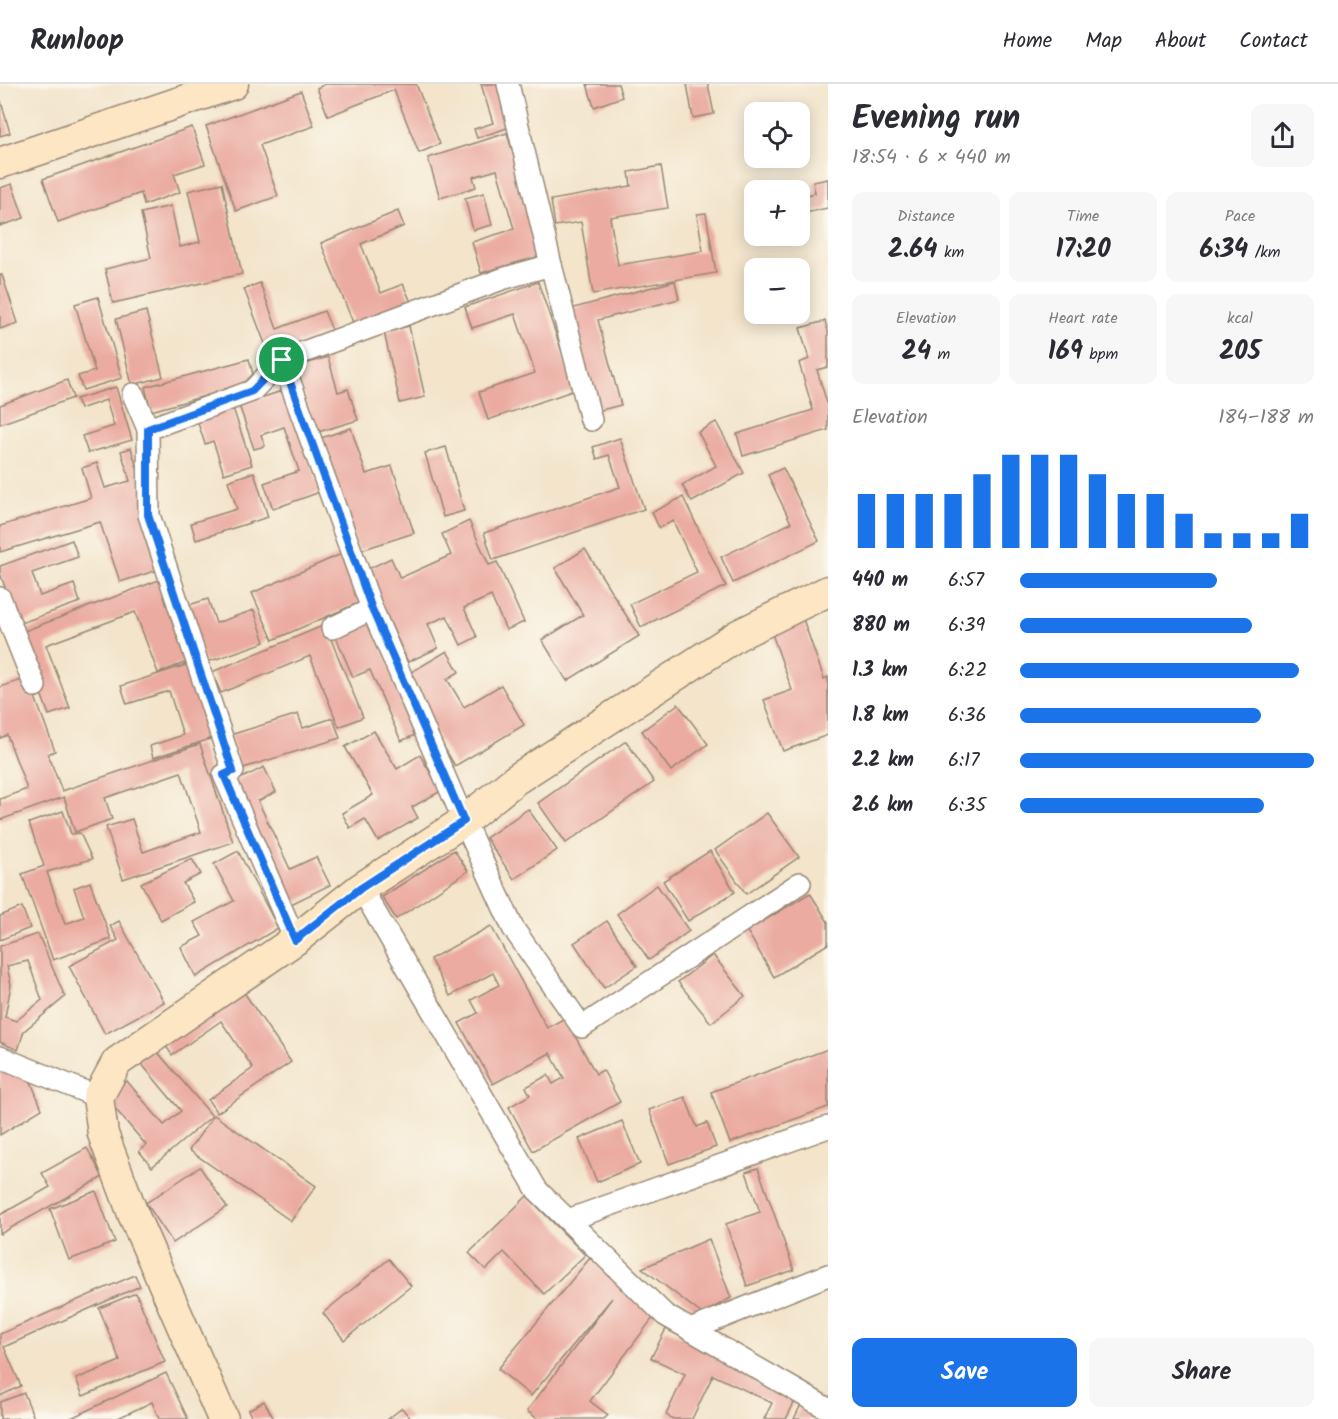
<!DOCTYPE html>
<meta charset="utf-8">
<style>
:root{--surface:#fff;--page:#f7f7f7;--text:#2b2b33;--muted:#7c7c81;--line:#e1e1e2;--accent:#1a73e8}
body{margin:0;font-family:Kalam,sans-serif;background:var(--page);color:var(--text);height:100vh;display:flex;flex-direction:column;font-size:22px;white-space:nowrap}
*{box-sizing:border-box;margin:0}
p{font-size:20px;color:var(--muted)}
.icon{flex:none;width:33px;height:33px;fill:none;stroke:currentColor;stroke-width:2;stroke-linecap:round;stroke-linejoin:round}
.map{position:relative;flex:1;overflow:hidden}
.side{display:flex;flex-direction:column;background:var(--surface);width:510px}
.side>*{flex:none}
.controls{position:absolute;left:744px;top:18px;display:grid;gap:12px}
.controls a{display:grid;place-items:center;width:66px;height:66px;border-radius:12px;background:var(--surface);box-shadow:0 3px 15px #0003;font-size:30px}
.pin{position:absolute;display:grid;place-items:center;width:51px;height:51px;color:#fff;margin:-26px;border:3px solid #fff;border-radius:50%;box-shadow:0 2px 6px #0007}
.round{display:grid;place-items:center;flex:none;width:63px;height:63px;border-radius:12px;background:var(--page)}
.head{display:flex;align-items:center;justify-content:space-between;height:102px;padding:0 24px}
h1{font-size:33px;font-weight:600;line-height:45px}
.figures{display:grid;grid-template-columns:repeat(3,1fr);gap:9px;height:102px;padding:6px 24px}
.figures div{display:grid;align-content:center;border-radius:12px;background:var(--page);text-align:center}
.figures b{font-size:26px;font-weight:600}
.figures small{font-size:16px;font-weight:400}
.figures p{font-size:16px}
.chart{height:168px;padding:12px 24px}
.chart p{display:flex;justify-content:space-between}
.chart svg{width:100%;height:108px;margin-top:6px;stroke:var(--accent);stroke-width:6}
.action{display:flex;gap:12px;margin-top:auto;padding:12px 24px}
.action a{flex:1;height:69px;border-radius:12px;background:var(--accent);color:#fff;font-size:24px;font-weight:600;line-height:69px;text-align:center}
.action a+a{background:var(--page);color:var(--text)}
ul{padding:0 24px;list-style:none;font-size:20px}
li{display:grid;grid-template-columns:96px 72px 1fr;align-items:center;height:45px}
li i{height:15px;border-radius:8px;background:var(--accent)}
header{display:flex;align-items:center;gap:36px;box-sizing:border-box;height:84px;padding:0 30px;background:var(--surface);border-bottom:2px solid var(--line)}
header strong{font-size:28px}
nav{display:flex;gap:33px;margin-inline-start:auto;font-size:21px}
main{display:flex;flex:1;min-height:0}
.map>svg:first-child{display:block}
.building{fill:#ebaba0;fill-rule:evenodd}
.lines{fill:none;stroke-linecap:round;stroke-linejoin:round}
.street-casing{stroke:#978774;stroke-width:24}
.secondary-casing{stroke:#978774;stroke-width:33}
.street{stroke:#fff;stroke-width:21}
.secondary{stroke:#fce6c4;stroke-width:30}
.route-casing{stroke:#fff;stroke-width:12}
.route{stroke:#1a73e8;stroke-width:8}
</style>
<header>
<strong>Runloop</strong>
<nav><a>Home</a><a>Map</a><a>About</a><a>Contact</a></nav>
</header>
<main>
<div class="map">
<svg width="828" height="1335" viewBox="0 0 828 1335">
<rect width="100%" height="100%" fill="#fbf7ec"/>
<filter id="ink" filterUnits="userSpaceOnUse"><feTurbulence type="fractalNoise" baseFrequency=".0167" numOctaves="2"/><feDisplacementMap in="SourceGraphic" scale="12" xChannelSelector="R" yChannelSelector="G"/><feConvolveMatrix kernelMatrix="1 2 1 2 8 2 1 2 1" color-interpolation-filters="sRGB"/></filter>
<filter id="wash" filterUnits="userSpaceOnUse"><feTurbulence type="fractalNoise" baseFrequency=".008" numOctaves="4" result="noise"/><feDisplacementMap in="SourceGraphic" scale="24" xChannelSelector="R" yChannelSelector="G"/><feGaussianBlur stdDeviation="1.35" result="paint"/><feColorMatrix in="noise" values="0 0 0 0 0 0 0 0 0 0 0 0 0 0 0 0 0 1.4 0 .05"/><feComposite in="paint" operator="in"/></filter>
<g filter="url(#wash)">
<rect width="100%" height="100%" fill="#f3e4ca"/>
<g id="blocks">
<g class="building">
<path d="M326,0H416L440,60L419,69L394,6L328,32L317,4Z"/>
<path d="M481,0H499L513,42L477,54L474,45L493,39Z"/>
<path d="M587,0H618L622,13L594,23Z"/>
<path d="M687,0H708L714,30L693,34Z"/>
<path d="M301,7L314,42L260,61L278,112L236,127L206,42Z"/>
<path d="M0,14L10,49L0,52Z"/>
<path d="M192,43L205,80L174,90L180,108L144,121L141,109L58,138L43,95Z"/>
<path d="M507,49L543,171L481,189L472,158L514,145L497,86L473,93L476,103L440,114L428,74Z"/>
<path d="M661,82L668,124L610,133L618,181L703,167L697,130L706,129L716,189L593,210L581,138L555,142L551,116L631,102L629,88Z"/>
<path d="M828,95V124L800,130V113L815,109L813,98Z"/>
<path d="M222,99L242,190L113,219L105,185L151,174L141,129L171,122L180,163L200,158L188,107Z"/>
<path d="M12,100L24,134L0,142V104Z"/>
<path d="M484,109L492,141L473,146L465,114Z"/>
<path d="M398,127L404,142L361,160L381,209L403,200L411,218L354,241L321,159Z"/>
<path d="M0,191H2L18,239L0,245Z"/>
<path d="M675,197L679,215L598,236L621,321L597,327L570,225Z"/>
<path d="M538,198L575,306L488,336L479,308L535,289L515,230L472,244L465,223Z"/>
<path d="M260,199L277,245L324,227L332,246L269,270L244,205Z"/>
<path d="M98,213L122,294L83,306L78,292L95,287L75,220Z"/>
<path d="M146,227L163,293L132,301L116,235Z"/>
<path d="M825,237L828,247V283L817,286L828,322V346L743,372L737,350L813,326L799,279L809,275L800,244Z"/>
<path d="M409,242L425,313L400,319L384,248Z"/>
<path d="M328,273L338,308L348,305L358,336L315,349L295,283Z"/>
<path d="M249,275L255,298L151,327L145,303Z"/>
<path d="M67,296L73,314L0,340V321Z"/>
<path d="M116,303L132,356L88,369L82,352L114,342L106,316L80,325L76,315Z"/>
<path d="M285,306L320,408L273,425L264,399L299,387L284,343L261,351L265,362L254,365L239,321Z"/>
<path d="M233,324L252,381L224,390L213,357L205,360L197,336Z"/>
<path d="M716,338L744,389L692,418L682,401L716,382L698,348Z"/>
<path d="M351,344L366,390L392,382L414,449L358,467L321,354Z"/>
<path d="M620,354L644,425L493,476L484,449L620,403L609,371L597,375L593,363Z"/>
<path d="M446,363L464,427L443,433L425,369Z"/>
<path d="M131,364L149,423L161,485L120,498L100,438L0,468V442L91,414L82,384L97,379L105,404L130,397L121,367Z"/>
<path d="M783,384L819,457L733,499L721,473L791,439L768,391Z"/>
<path d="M254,388L268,433L196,456L191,439L237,425L228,397Z"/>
<path d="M683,413L726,502L641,543L630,520L697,488L673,437L659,444L652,428Z"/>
<path d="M469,437L489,481L497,478L524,538L506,546L491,512L464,524L477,553L461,561L447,532L428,540L438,564L408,578L366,486L391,474L400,494L451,471L442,450Z"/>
<path d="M72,456L78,473L32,489L40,512L74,500L80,518L18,540L0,489V482Z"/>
<path d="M585,465L639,552L567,597L542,556L583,531L555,484Z"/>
<path d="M346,468L367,515L273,556L252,509Z"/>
<path d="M159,496L190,577L158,589L135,528L46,561L70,624L49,631L19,549Z"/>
<path d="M208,515L216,539L254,526L265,558L205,579L186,522Z"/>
<path d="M803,535L824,595L828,593V651L783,667L764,616L792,606L771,547Z"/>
<path d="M371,536L420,649L401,657L370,586L353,593L335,551Z"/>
<path d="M325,541L363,633L339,643L310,572L221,609L212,588Z"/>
<path d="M447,567L459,588L447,595L464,623L501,601L524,641L455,682L403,593Z"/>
<path d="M189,580L213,654L153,674L150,662L183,651L169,607L127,620L121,602Z"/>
<path d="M28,594L55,667L48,670L62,707L200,660L233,758L123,795L106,743L132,735L143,768L201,748L181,688L105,714L112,735L75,748L64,713L0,736V715L27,705L7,651L0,654V603Z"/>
<path d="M678,620L708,660L671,687L642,647Z"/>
<path d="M298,630L303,644L333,634L340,654L240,685L230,651Z"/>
<path d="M374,647L397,685L420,671L441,707L412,723L418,734L378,757L365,735L350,744L342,729L373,711L345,663Z"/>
<path d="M626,657L654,698L566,759L538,719Z"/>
<path d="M264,683L276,708L258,717L290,785L316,773L330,801L289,821L232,699Z"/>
<path d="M528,725L557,766L514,795L486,754Z"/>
<path d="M63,727L71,750L80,749L92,775L47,788L65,840L84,833L74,804L90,798L111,855L53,876L22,790L44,782L29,739Z"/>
<path d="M767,729L799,773L746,810L715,766Z"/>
<path d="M454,766L468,787L396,835L382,813Z"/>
<path d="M238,767L278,844L196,893L181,863L202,852L194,838L234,817L214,780Z"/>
<path d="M710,767L735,808L688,837L663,797Z"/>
<path d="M192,775L201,790L183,799L194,818L161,836L141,799Z"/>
<path d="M657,801L689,847L649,876L617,830Z"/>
<path d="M810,809L828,838V860L774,893L747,847Z"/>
<path d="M22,823L30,844L0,856V832Z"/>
<path d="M119,837L164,918L105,950L69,882L118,856L110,842Z"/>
<path d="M607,837L637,882L604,904L574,859Z"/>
<path d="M491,842L547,944L565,934L596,990L603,986L620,1018L533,1067L509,1023L530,1011L526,1003L548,991L553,1000L564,994L550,969L493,1000L459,939L478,929L471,916L499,901L493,889L450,912L430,875Z"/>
<path d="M38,850L65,913L24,947L18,966L0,958V862ZM28,877L42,916L16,937L5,933L11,901L7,882Z"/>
<path d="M713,871L745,912L711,939L678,898Z"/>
<path d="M237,898L291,978L217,1029L208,1016L253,984L221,937L172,971L159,952Z"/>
<path d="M150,959L212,1032L152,1083L139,1067L146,1061L106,1014L127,997L164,1041L181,1027L135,972Z"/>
<path d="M828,965V1023L730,1059L711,1008Z"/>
<path d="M0,984L29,993L42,1025L0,1051Z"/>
<path d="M685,1013L697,1043L707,1039L716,1063L669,1080L649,1026Z"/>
<path d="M214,1031L316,1102L291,1137L189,1066Z"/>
<path d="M622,1037L640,1080L597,1098L579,1055Z"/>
<path d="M87,1064L103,1093L0,1150V1131L50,1103L42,1089Z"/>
<path d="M200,1083L227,1123L173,1159L146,1119Z"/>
<path d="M758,1084L794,1186L747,1202L726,1140L760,1128L746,1088Z"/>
<path d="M96,1107L115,1158L69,1176L50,1125Z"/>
<path d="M527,1112L585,1171L544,1210L504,1168L486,1186L469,1169Z"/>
<path d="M709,1155L731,1214L702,1230L642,1184Z"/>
<path d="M590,1174L622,1201L620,1204L656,1230L590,1317L608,1331L604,1335H538L527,1327L612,1214L531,1312L498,1285Z"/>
<path d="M389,1175L411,1202L344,1256L323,1229Z"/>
<path d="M135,1191L140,1202L4,1263L21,1302L0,1312V1250Z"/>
<path d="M136,1209L165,1278L83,1312L76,1295L120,1277L99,1224Z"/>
<path d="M666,1245L799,1309L786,1335H764L772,1319L713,1291L692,1335H673L666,1331L685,1290L651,1274Z"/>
<path d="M166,1289L188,1335H159L152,1318L116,1335H69Z"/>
<path d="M24,1309L34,1334L0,1335V1318Z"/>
<path d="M805,1312L828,1335H794Z"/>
<path d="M264,1317L274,1335H253L248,1326Z"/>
<path d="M402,1324L411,1335H388Z"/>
</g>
</g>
</g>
<g filter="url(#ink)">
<use href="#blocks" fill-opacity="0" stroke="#978774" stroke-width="1.5"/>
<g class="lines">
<defs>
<g id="street">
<path d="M508,0L551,181L591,336"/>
<path d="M282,276L252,307L148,345L149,431L233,687L224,691L295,856"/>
<path d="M133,310L148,345"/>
<path d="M0,514L35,602"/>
<path d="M372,525L282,276L502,195L551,181"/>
<path d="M332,544L372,525L464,737L513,844L582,943L800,799"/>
<path d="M361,804L537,1106L665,1231L828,1325"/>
<path d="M0,973L98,1013"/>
<path d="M568,1136L828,1043"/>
<path d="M690,1246L828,1191"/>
</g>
<g id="secondary">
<path d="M0,79L233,0"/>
<path d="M223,1335L133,1130L103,1050L98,1013L117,978L295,856L361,804L464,737L515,696L738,551L828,507"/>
</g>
</defs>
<use href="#street" class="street-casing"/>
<use href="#secondary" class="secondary-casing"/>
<use href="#street" class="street"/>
<use href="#secondary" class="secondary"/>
</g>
</g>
<g class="lines" filter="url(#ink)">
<defs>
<path id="route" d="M282,276L372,525L464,737L361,804L295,856L224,691L233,687L148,431V345L252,307Z"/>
</defs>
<use href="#route" class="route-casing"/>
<use href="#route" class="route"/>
</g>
</svg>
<div class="controls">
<a><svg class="icon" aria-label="locate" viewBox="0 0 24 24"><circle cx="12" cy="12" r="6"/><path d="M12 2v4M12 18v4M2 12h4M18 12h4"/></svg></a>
<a>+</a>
<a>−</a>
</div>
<div class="pin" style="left:282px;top:276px;background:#1e9e55"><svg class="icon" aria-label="arrive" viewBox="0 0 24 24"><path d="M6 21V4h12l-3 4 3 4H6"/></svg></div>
</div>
<section class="side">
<div class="head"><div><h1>Evening run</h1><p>18:54 · 6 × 440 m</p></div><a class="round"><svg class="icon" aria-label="share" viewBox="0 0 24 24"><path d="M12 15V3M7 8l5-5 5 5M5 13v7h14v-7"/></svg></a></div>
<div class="figures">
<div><p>Distance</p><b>2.64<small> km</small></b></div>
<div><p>Time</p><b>17:20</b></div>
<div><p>Pace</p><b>6:34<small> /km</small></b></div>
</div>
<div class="figures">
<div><p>Elevation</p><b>24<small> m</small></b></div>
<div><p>Heart rate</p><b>169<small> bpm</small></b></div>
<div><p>kcal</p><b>205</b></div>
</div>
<div class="chart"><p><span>Elevation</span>184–188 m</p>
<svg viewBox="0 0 160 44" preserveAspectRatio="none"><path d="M5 44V22M15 44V22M25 44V22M35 44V22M45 44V14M55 44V6M65 44V6M75 44V6M85 44V14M95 44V22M105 44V22M115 44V30M125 44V38M135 44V38M145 44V38M155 44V30"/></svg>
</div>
<ul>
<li><b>440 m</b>6:57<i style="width:67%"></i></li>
<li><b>880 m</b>6:39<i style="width:79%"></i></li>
<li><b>1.3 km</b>6:22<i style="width:95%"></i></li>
<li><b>1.8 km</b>6:36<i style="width:82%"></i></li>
<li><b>2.2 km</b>6:17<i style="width:100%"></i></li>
<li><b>2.6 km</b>6:35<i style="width:83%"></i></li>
</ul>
<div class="action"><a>Save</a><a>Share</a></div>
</section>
</main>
